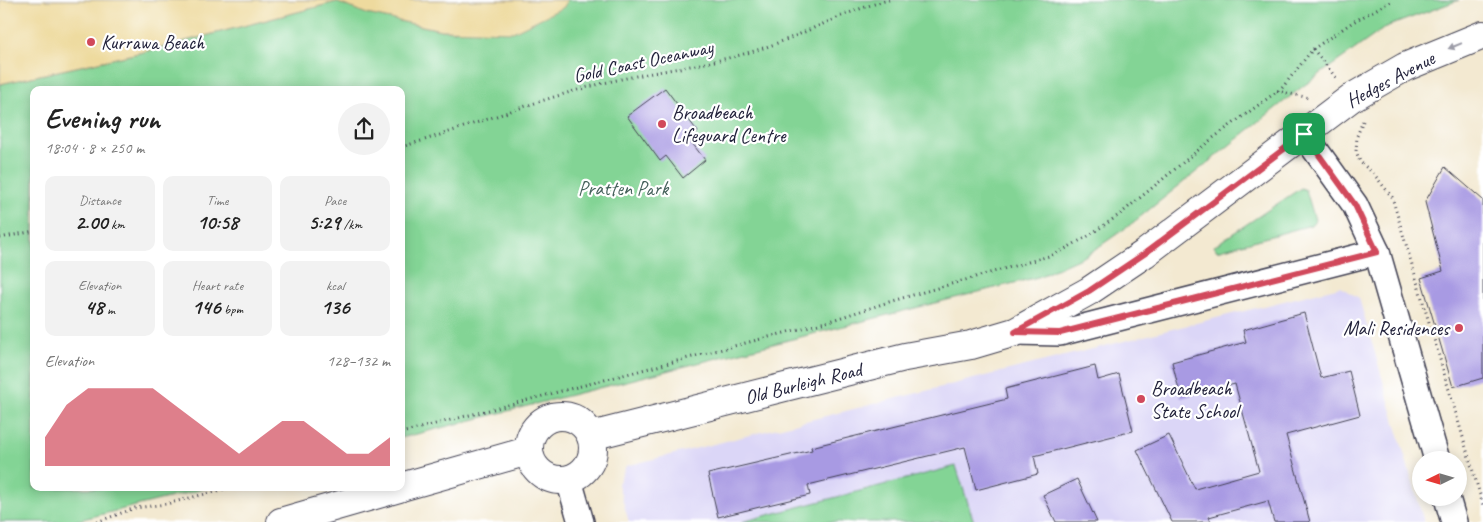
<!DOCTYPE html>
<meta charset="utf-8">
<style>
:root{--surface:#fff;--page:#f2f2f2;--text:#222;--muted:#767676;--accent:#d1495b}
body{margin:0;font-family:Caveat,sans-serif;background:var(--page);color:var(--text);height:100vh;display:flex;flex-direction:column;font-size:19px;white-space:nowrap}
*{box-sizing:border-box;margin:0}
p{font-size:16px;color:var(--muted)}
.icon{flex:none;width:28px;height:28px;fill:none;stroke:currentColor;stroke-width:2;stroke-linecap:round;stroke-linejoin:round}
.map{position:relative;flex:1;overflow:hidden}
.sheet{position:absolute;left:30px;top:86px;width:375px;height:405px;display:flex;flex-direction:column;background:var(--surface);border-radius:10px;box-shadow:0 2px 12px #0003}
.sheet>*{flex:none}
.needle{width:32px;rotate:265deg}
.fabs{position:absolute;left:1412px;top:451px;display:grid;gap:10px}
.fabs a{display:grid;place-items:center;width:55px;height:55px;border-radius:50%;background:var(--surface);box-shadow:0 2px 12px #0003;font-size:25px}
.pin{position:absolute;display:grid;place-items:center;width:42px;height:42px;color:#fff;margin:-21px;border-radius:10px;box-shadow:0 2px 8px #0006}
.round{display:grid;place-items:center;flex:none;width:52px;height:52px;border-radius:26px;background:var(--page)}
.summary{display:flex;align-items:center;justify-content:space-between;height:85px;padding:0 15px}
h1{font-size:28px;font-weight:700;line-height:38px}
.stats{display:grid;grid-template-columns:repeat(3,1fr);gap:8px;height:85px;padding:5px 15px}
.stats div{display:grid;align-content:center;border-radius:10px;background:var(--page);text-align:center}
.stats b{font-size:21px;font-weight:700}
.stats small{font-size:14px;font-weight:400}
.stats p{font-size:14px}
.chart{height:140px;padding:10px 15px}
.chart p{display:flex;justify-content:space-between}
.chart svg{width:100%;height:90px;margin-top:5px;fill:var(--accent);opacity:.7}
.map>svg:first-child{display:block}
.built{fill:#dbd6f7}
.green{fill:#83d495;stroke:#527b68}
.sand{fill:#eeda9e;stroke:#887e6c}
.building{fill:#a89ae3}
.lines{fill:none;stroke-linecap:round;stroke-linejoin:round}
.minor-casing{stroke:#414052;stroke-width:28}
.tertiary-casing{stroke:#414052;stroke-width:30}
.path{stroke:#414052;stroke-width:3;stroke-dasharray:1 4;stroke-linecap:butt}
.minor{stroke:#fff;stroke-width:25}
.tertiary{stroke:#fff;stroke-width:28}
.oneway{fill:#9c9ca7}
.route-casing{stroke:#fff;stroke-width:10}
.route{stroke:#d1495b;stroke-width:6}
.poi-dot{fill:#d1495b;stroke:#fff;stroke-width:2}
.labels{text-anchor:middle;stroke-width:4.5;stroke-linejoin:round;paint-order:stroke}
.poi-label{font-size:20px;fill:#22223b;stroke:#fff;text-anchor:start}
.street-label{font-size:20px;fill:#22223b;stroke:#fff}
.park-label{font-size:20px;fill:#44605a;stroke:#fff}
</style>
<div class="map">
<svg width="1483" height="522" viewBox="0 0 1483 522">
<rect width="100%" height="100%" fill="#fff"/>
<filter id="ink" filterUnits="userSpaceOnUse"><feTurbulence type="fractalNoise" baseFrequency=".02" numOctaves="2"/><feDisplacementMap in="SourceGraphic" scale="10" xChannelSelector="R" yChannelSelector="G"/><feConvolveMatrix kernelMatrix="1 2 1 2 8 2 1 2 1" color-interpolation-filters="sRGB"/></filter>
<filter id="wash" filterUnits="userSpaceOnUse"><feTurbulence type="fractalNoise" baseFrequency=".0096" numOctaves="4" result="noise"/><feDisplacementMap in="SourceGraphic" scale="20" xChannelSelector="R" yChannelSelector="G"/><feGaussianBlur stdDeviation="1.12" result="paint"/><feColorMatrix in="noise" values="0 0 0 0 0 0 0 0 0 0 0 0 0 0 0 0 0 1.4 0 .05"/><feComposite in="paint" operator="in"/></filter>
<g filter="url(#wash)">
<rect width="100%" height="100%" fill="#f3e9d1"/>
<path class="built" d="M1340,287L1359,298L1424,522H629L618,484L626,466Z"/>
<g class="green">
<path d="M567,0H1459L1386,27L1302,87L1130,225L1087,255L1038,277L401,438V90H34V488H208L71,522H0V84L143,52L336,2L368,14L441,30L455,31L564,6Z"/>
<path d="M1301,188L1306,190L1315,220L1311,225L1217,251L1214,246Z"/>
<path d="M956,466L974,522H741Z"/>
</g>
<path class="sand" d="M0,0H567L564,7L513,32L441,30L367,14L336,2L143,52L0,84Z"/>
<g id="blocks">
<g class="building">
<path d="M665,88L698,132L689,139L705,160L683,178L666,156L660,161L627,116Z"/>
<path d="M1445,167L1483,200V378L1453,387L1421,278L1443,271L1425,202Z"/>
<path d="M1304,313L1321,378L1349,371L1360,415L1286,435L1310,522H1274L1268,501L1209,517L1211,522H1172L1137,450L1169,435L1195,489L1259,471L1235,384L1181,398L1172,362L1246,342L1243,330Z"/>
<path d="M1095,366L1098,380L1119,374L1133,431L1034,456L1038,474L976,490L965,447L808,485L810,495L718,517L708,474L812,450L811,447L1007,399L1005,389Z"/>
<path d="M1077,479L1097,522H1056L1043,495Z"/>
</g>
</g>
</g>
<g filter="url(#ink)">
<use href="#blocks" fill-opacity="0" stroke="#414052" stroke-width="1"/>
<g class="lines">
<defs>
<g id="minor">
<path d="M1304,134L1355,205L1377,252L1437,460"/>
<path d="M1015,332L1060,333L1377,252"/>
<path d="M569,480L581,522"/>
<path d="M1447,498L1454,522"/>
</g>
<g id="tertiary">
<circle cx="561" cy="448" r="32"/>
<path d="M591,436L781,388L905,357L971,345L1015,332L1089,291L1144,254L1351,98L1405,67L1483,35"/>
<path d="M401,487L528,451"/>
<path d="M281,522L399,488"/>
</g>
</defs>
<use href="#minor" class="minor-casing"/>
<use href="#tertiary" class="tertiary-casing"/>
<g class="path">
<path d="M1313,49L1353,22L1393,0"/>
<path d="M1277,91L1310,98"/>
<path d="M1363,121L1357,136L1356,151L1360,162L1373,173L1392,197L1483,505"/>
<path d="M401,147C467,128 530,102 596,85C653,70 713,66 769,46C810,32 847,10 889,0"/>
<path d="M0,238L34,231"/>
<path d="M401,433L826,322L892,301L1056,254L1088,236L1119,215L1213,138L1282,88L1313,49L1337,79"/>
<path d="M97,522L135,508L166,504L229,488"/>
</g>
<use href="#minor" class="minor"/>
<use href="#tertiary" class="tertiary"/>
</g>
<defs><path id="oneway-solid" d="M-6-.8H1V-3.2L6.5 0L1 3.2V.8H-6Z" transform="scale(1.25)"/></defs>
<use class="oneway" href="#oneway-solid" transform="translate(1455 46) rotate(158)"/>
</g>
<g class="lines" filter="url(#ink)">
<defs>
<path id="route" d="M1304,134L1355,205L1377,252L1060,333L1015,332L1089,291L1144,254Z"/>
</defs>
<use href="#route" class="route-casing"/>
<use href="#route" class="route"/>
</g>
<g class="poi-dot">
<circle cx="91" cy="42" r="5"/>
<circle cx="662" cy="124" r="5"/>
<circle cx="1459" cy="328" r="5"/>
<circle cx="1141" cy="399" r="5"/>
</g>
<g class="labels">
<g class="poi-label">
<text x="101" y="49">Kurrawa Beach</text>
<text x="672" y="119">Broadbeach<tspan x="672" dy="23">Lifeguard Centre</tspan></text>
<text x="1449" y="335" text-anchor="end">Mali Residences</text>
<text x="1151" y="395">Broadbeach<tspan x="1151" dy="23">State School</tspan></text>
</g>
<g class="street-label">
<text transform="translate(643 61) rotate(-12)" y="7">Gold Coast Oceanway</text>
<text transform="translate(1390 79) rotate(-28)" y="7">Hedges Avenue</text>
<text transform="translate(803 383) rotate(-14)" y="7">Old Burleigh Road</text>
</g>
<g class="park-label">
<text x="623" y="195">Pratten Park</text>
</g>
</g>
</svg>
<div class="fabs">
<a><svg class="needle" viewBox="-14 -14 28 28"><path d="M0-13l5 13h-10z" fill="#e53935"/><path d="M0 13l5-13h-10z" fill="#767676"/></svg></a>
</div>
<div class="pin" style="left:1304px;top:134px;background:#1e9e55"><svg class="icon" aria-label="arrive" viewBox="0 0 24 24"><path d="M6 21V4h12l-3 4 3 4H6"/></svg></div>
<section class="sheet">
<div class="summary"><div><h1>Evening run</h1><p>18:04 · 8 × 250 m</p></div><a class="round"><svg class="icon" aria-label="share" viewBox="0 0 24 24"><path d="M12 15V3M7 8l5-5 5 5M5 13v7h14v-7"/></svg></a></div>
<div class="stats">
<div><p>Distance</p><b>2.00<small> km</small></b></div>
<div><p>Time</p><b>10:58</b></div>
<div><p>Pace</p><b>5:29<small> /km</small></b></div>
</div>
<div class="stats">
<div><p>Elevation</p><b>48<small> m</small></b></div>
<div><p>Heart rate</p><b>146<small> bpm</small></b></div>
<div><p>kcal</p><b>136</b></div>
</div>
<div class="chart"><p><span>Elevation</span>128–132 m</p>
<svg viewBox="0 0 160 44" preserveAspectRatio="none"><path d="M0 44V30L10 14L20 6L30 6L40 6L50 6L60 14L70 22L80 30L90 38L100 30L110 22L120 22L130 30L140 38L150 38L160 30V44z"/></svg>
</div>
</section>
</div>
